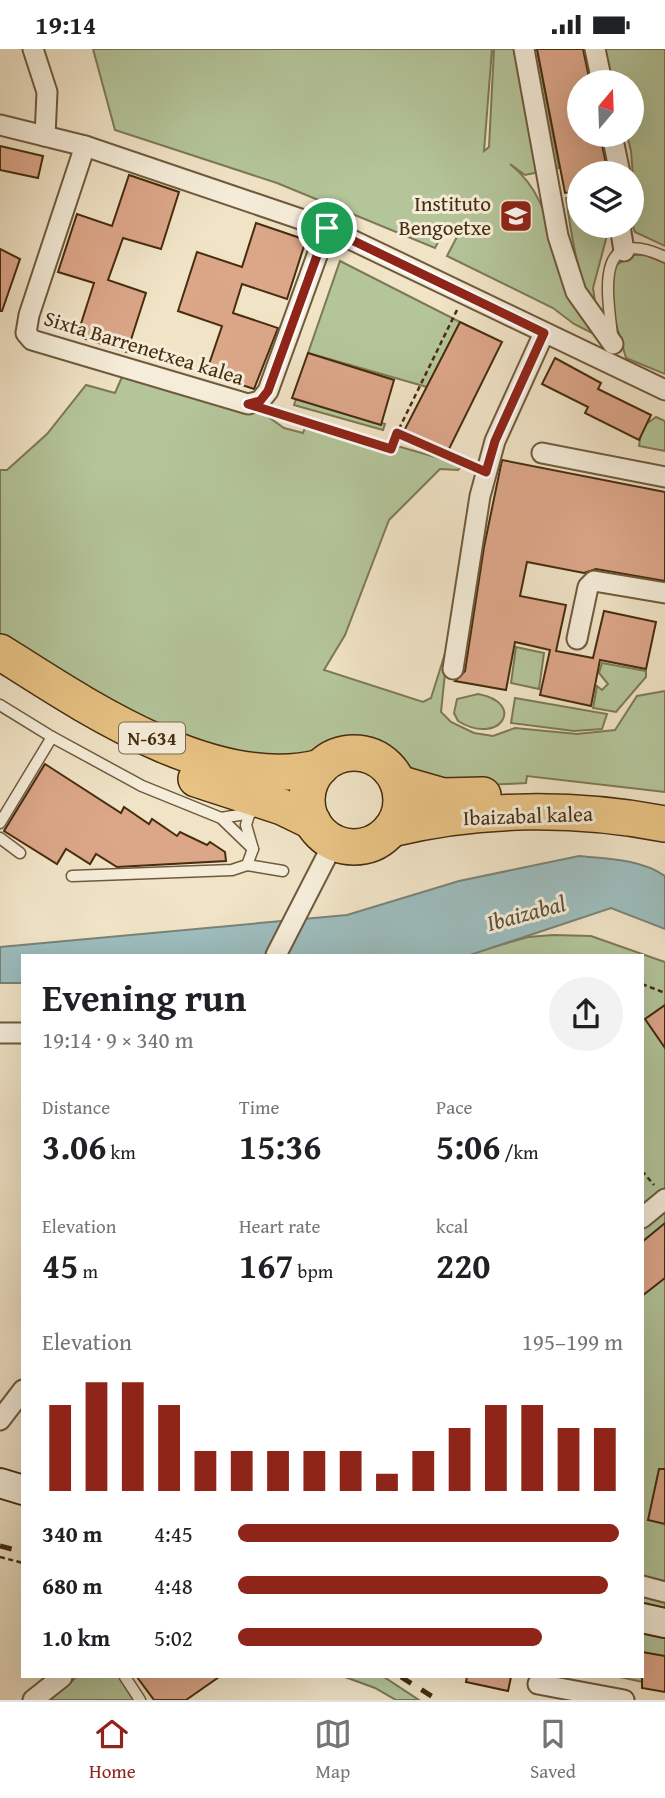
<!DOCTYPE html>
<meta charset="utf-8">
<style>
:root{--surface:#fff;--page:#f2f2f2;--text:#202124;--muted:#757577;--line:#e0e0e0;--accent:#8f2418}
body{margin:0;font-family:"Gentium Book Plus",serif;background:var(--page);color:var(--text);height:100vh;display:flex;flex-direction:column;font-size:26px;white-space:nowrap}
*{box-sizing:border-box;margin:0}
p{font-size:23px;color:var(--muted)}
.icon{flex:none;width:38px;height:38px;fill:none;stroke:currentColor;stroke-width:2;stroke-linecap:round;stroke-linejoin:round}
.map{position:relative;flex:1;overflow:hidden}
.drawer{position:absolute;left:21px;top:905px;width:623px;height:724px;display:flex;flex-direction:column;background:var(--surface);border-radius:0px;box-shadow:0 7px 28px #0002}
.drawer>*{flex:none}
.needle{width:46px;rotate:19deg}
.buttons{position:absolute;left:567px;top:21px;display:grid;gap:14px}
.buttons a{display:grid;place-items:center;width:77px;height:77px;border-radius:50%;background:var(--surface);box-shadow:0 7px 28px #0002;font-size:35px}
.pin{position:absolute;display:grid;place-items:center;width:60px;height:60px;color:#fff;margin:-30px;border:4px solid #fff;border-radius:50%;box-shadow:0 2px 7px #0007}
.round{display:grid;place-items:center;flex:none;width:74px;height:74px;border-radius:37px;background:var(--page)}
.summary{display:flex;align-items:center;justify-content:space-between;height:119px;padding:0 21px}
h1{font-size:38px;font-weight:800;line-height:52px}
.stats{display:grid;grid-template-columns:repeat(3,1fr);gap:10px;height:119px;padding:7px 21px}
.stats div{display:grid;align-content:center}
.stats b{font-size:35px;font-weight:800}
.stats small{font-size:19px;font-weight:400}
.stats p{font-size:19px}
.chart{height:196px;padding:14px 21px}
.chart p{display:flex;justify-content:space-between}
.chart svg{width:100%;height:126px;margin-top:7px;stroke:var(--accent);stroke-width:6}
ul{padding:0 21px;list-style:none;font-size:23px}
li{display:grid;grid-template-columns:112px 84px 1fr;align-items:center;height:52px}
li i{height:18px;border-radius:9px;background:var(--accent)}
.status{display:flex;justify-content:space-between;align-items:center;height:49px;padding:0 35px;background:var(--surface);direction:ltr}
.status svg{height:19px;fill:currentColor}
.tab-bar{display:flex;justify-content:space-around;align-items:center;height:98px;border-top:2px solid var(--line);background:var(--surface);font-size:19px;color:var(--muted)}
.tab-bar a{display:grid;justify-items:center;gap:4px}
.tab-bar .on{color:var(--accent)}
.map>svg:first-child{display:block}
.green{fill:#b4c59a;stroke:#7d7954;stroke-width:2}
.water{fill:#9dbdbd;stroke:#7a8377;stroke-width:2}
.building{fill:#dca689;stroke:#462d0e;stroke-width:2}
.lines{fill:none;stroke-linecap:round;stroke-linejoin:round}
.lane-casing{stroke:#705a3c;stroke-width:13}
.street-casing{stroke:#705a3c;stroke-width:23}
.secondary-casing{stroke:#462d0e;stroke-width:32}
.highway-casing{stroke:#462d0e;stroke-width:38}
.path{stroke:#462d0e;stroke-width:2.5;stroke-dasharray:5 3.5;stroke-linecap:butt}
.lane{stroke:#f5edda;stroke-width:10}
.street{stroke:#f5edda;stroke-width:19}
.secondary{stroke:#f5edda;stroke-width:28}
.highway{stroke:#e8c283;stroke-width:35}
.rail{stroke:#462d0e;stroke-width:5;stroke-dasharray:12 12;stroke-linecap:butt}
.route-casing{stroke:#fff;stroke-width:14}
.route{stroke:#8f2418;stroke-width:9}
.labels{text-anchor:middle;stroke-width:6;stroke-linejoin:round;paint-order:stroke}
.shield{fill:#f5edda;stroke:#7a674b;stroke-width:2}
.shield-label{font-size:19px;font-weight:bold;fill:#462d0e}
.poi-label{font-size:21px;fill:#462d0e;stroke:#f5edda;text-anchor:end}
.street-label{font-size:21px;fill:#462d0e;stroke:#f5edda}
.water-label{font-size:23px;font-style:italic;fill:#5c513a;stroke:#f5edda}
</style>
<div class="status"><b>19:14</b><svg viewBox="0 0 49 12"><path d="M0 12V9h3v3zM5 12V6h3v6zM10 12V3h3v9zM15 12V0h3v12zM26 1h20v11H26zM47 4h2v5h-2z"/></svg></div>
<div class="map">
<svg width="665" height="1651" viewBox="0 0 665 1651">
<rect width="100%" height="100%" fill="#f0e3c6"/>
<filter id="stains"><feTurbulence type="fractalNoise" baseFrequency=".00286" numOctaves="4"/><feColorMatrix values="0 0 0 0 .2 0 0 0 0 .09 0 0 0 0 .02 0 0 0 .5 -.17"/></filter>
<radialGradient id="worn" r=".72"><stop offset=".6" stop-color="#630" stop-opacity="0"/><stop offset="1" stop-color="#630" stop-opacity=".3"/></radialGradient>
<g class="green">
<path d="M93,0H492L484,102L489,98L494,0H537L559,119L525,126L510,115C568,161 538,229 597,282L594,285L574,275L553,259L447,207L460,182L447,176L435,199L277,134L115,81Z"/>
<path d="M599,0H665V197L635,183L632,175L634,141L631,102L627,86H632V33H606Z"/>
<path d="M579,147V177L609,179L593,239L597,265C577,228 572,190 566,149Z"/>
<path d="M634,206H646L665,214V325L626,309L610,254L613,218Z"/>
<path d="M340,212L460,273L427,338L308,304Z"/>
<path d="M122,328L260,362L284,379L303,384L306,376L293,367L463,416L458,421L440,420L389,471L345,586L324,621L423,653L431,649L448,595L441,663L451,673L474,684L493,687L515,679L577,685L615,681L637,647L665,642V743L527,727L526,734L448,738L364,694L339,695L273,713L235,706L161,679L0,587V421H7L47,385L86,336L115,344Z"/>
<path d="M296,350L385,375L383,381L294,356Z"/>
<path d="M656,368L665,372V402L639,397L642,378Z"/>
<path d="M516,598L544,604L539,640L511,634Z"/>
<path d="M602,614L646,622V628L616,663L593,659L597,637L602,641L608,635L599,624Z"/>
<path d="M478,645C527,654 500,698 458,672L454,664L457,650Z"/>
<path d="M515,649L607,665L602,680L574,682L511,674Z"/>
<path d="M553,886L591,887L665,913V1565L642,1560V906H466L528,888Z"/>
<path d="M642,1582L665,1587V1638L620,1628H642Z"/>
<path d="M77,1628H119L135,1648L132,1651H47Z"/>
<path d="M345,1628H384L419,1651H396L375,1639Z"/>
</g>
<path class="water" d="M579,807C608,810 640,810 665,827V880L611,859L470,906H23V934H0V898L347,866L459,832Z"/>
<g class="building">
<path d="M537,0H583L590,33H579V86H600L608,124H579V142L565,144Z"/>
<path d="M0,97L43,107L38,129L0,121Z"/>
<path d="M129,126L179,143L161,200L123,189L108,231L146,244L127,303L77,287L94,234L58,223L77,165L112,177Z"/>
<path d="M256,174L306,191L287,250L242,235L233,264L278,279L254,340L206,324L222,277L178,262L197,203L242,218Z"/>
<path d="M0,200L20,210L2,262H0Z"/>
<path d="M460,273L502,293L448,402L404,382Z"/>
<path d="M308,304L394,331L381,376L292,349Z"/>
<path d="M555,309L601,334L598,340L651,366L639,391L585,364L588,358L542,335Z"/>
<path d="M502,411L665,443V532L596,520L584,524L527,513L520,547L566,556L556,602L593,609L604,562L656,573L646,620L600,611L591,657L540,646L550,601L515,593L506,641L455,632L465,622L484,498Z"/>
<path d="M45,715L121,764L124,758L149,775L152,770L177,787L180,783L207,796L210,793L225,803L226,812L117,818L96,805L90,815L66,800L57,815L4,782Z"/>
<path d="M665,956V999L645,970Z"/>
<path d="M665,1174V1229L642,1247V1193Z"/>
<path d="M659,1420H665V1475L648,1471Z"/>
<path d="M642,1603L665,1607V1643L642,1639Z"/>
<path d="M137,1628H219L186,1651H154Z"/>
<path d="M467,1628H511L508,1642L466,1633Z"/>
</g>
<g class="lines">
<defs>
<g id="lane">
<path d="M612,286C607,242 595,175 665,208"/>
<path d="M0,656L52,688"/>
<path d="M221,769L251,764"/>
<path d="M0,774L52,688L142,737L221,769L253,800"/>
<path d="M0,789L20,804"/>
<path d="M247,816L283,822"/>
<path d="M72,827L232,821L247,816L253,800L246,776L249,766"/>
<path d="M125,1628L140,1651"/>
</g>
<g id="street">
<path d="M33,0L47,43L45,87"/>
<path d="M524,0L558,187L576,243L613,295"/>
<path d="M595,0L602,33"/>
<path d="M0,76L85,97L327,179L665,341"/>
<path d="M612,86L620,124"/>
<path d="M85,97L29,266L26,284L32,291L248,355L260,352L268,342L327,179"/>
<path d="M620,177L624,202"/>
<path d="M542,404L665,428"/>
<path d="M577,590L588,538L594,532L665,544"/>
<path d="M453,620L480,447L495,392L544,284"/>
<path d="M276,906L334,793"/>
<path d="M0,984H23"/>
<path d="M642,1169L665,1150"/>
<path d="M0,1371L23,1341"/>
<path d="M642,1537L665,1543"/>
<path d="M538,1635L624,1651"/>
<path d="M33,1651L62,1628"/>
</g>
<g id="secondary">
<path d="M0,1434L23,1441"/>
<path d="M642,1569L665,1574"/>
</g>
<g id="highway">
<path d="M0,603C85,657 216,746 321,718"/>
<circle cx="354" cy="751" r="47"/>
<path d="M196,730L282,758L313,773"/>
<path d="M398,734L443,747L483,746"/>
<path d="M391,780C480,758 576,758 665,775"/>
</g>
</defs>
<use href="#lane" class="lane-casing"/>
<use href="#street" class="street-casing"/>
<use href="#secondary" class="secondary-casing"/>
<use href="#highway" class="highway-casing"/>
<g class="path">
<path d="M457,261L397,384L471,416"/>
<path d="M274,363L391,400L397,384"/>
<path d="M642,935L665,944"/>
<path d="M642,1122L654,1136"/>
<path d="M0,1508L23,1514"/>
</g>
<use href="#lane" class="lane"/>
<use href="#street" class="street"/>
<use href="#secondary" class="secondary"/>
<use href="#highway" class="highway"/>
<g class="rail">
<path d="M0,1497L23,1503"/>
<path d="M401,1628L438,1651"/>
</g>
</g>
<g class="lines">
<defs>
<path id="route" d="M327,179L544,284L495,392L486,423L397,384L391,400L248,355L260,352L268,342Z"/>
</defs>
<use href="#route" class="route-casing"/>
<use href="#route" class="route"/>
</g>
<defs>
<symbol id="university-square" viewBox="-11 -11 22 22"><rect x="-9" y="-9" width="18" height="18" rx="4" fill="#8f2418" stroke="#f5edda"/><path d="M0-5L7-2L0 1L-7-2ZM-4 1L0 2.5L4 1V4Q0 6-4 4Z" fill="#fff"/></symbol>
</defs>
<g fill-rule="evenodd">
<use href="#university-square" x="497" y="148" width="38" height="38"/>
</g>
<g class="labels">
<rect class="shield" x="119" y="673.5" width="66" height="31" rx="5"/>
<g class="shield-label">
<text x="152" y="696">N-634</text>
</g>
<g class="poi-label">
<text x="491" y="162">Instituto<tspan x="491" dy="24">Bengoetxe</tspan></text>
</g>
<g class="street-label">
<text transform="translate(144 299) rotate(17)" y="7">Sixta Barrenetxea kalea</text>
<text transform="translate(528 767) rotate(-2)" y="7">Ibaizabal kalea</text>
</g>
<g class="water-label">
<text transform="translate(526 864) rotate(-15)" y="8">Ibaizabal</text>
</g>
</g>
<rect width="100%" height="100%" filter="url(#stains)"/>
<rect width="100%" height="100%" fill="url(#worn)"/>
</svg>
<div class="buttons">
<a><svg class="needle" viewBox="-14 -14 28 28"><path d="M0-13l5 13h-10z" fill="#e53935"/><path d="M0 13l5-13h-10z" fill="#757577"/></svg></a>
<a><svg class="icon" aria-label="layers" viewBox="0 0 24 24"><path d="M12 4l9 5-9 5-9-5zM3 14l9 5 9-5"/></svg></a>
</div>
<div class="pin" style="left:327px;top:179px;background:#1e9e55"><svg class="icon" aria-label="arrive" viewBox="0 0 24 24"><path d="M6 21V4h12l-3 4 3 4H6"/></svg></div>
<section class="drawer">
<div class="summary"><div><h1>Evening run</h1><p>19:14 · 9 × 340 m</p></div><a class="round"><svg class="icon" aria-label="share" viewBox="0 0 24 24"><path d="M12 15V3M7 8l5-5 5 5M5 13v7h14v-7"/></svg></a></div>
<div class="stats">
<div><p>Distance</p><b>3.06<small> km</small></b></div>
<div><p>Time</p><b>15:36</b></div>
<div><p>Pace</p><b>5:06<small> /km</small></b></div>
</div>
<div class="stats">
<div><p>Elevation</p><b>45<small> m</small></b></div>
<div><p>Heart rate</p><b>167<small> bpm</small></b></div>
<div><p>kcal</p><b>220</b></div>
</div>
<div class="chart"><p><span>Elevation</span>195–199 m</p>
<svg viewBox="0 0 160 44" preserveAspectRatio="none"><path d="M5 44V14M15 44V6M25 44V6M35 44V14M45 44V30M55 44V30M65 44V30M75 44V30M85 44V30M95 44V38M105 44V30M115 44V22M125 44V14M135 44V14M145 44V22M155 44V22"/></svg>
</div>
<ul>
<li><b>340 m</b>4:45<i style="width:99%"></i></li>
<li><b>680 m</b>4:48<i style="width:96%"></i></li>
<li><b>1.0 km</b>5:02<i style="width:79%"></i></li>
</ul>
</section>
</div>
<nav class="tab-bar">
<a class="on"><svg class="icon" aria-label="home" viewBox="0 0 24 24"><path d="M3 11l9-7 9 7M6 9v11h12V9"/></svg>Home</a>
<a><svg class="icon" aria-label="map" viewBox="0 0 24 24"><path d="M3 6l6-2 6 2 6-2v14l-6 2-6-2-6 2zM9 4v14M15 6v14"/></svg>Map</a>
<a><svg class="icon" aria-label="saved" viewBox="0 0 24 24"><path d="M7 4h10v16l-5-4-5 4z"/></svg>Saved</a>
</nav>
